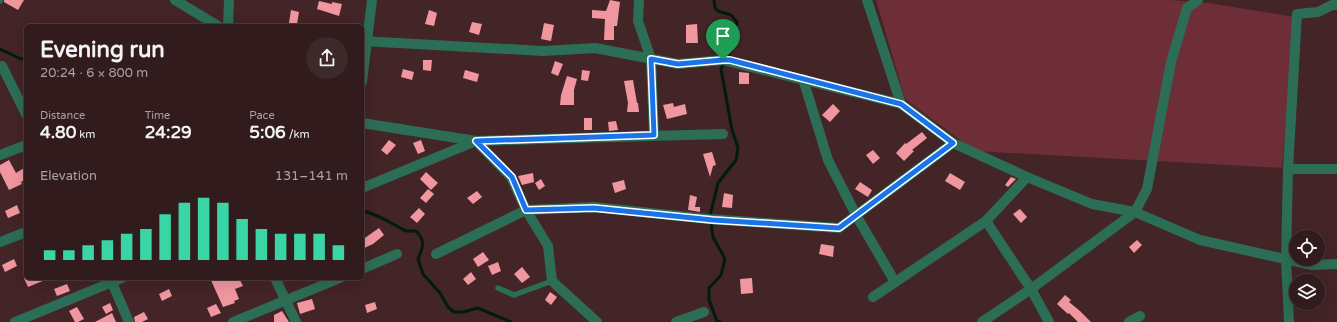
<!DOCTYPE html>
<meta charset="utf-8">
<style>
:root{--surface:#321b1d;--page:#3d282a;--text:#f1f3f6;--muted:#a8a1a4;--line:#4d393b;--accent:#3ad4a5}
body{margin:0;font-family:"Varela Round",sans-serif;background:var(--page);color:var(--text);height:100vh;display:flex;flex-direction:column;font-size:15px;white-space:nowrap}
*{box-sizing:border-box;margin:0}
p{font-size:13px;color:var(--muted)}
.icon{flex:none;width:22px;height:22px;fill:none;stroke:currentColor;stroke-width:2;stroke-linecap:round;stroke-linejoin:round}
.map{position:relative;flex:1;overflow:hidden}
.panel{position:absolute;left:24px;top:24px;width:340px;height:256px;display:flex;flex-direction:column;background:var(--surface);border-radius:6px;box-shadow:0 4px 16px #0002,0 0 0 1px var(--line)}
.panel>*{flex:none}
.tools{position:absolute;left:1289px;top:230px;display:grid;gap:8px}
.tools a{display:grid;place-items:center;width:36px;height:36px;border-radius:50%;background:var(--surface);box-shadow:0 4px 16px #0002,0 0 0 1px var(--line);font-size:20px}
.pin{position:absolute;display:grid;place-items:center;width:34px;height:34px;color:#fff;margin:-41px -17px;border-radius:50% 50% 50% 0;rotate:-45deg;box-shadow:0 0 4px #0007}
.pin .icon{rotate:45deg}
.round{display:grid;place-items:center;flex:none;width:42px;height:42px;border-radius:21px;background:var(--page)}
.head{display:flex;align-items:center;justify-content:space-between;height:68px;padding:0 16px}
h1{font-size:22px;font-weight:700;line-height:30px}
.stats{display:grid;grid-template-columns:repeat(3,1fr);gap:6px;height:68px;padding:4px 16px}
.stats div{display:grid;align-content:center}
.stats b{font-size:17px;font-weight:700}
.stats small{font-size:11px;font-weight:400}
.stats p{font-size:11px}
.chart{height:112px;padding:8px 16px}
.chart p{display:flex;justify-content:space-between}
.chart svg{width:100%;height:72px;margin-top:4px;stroke:var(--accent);stroke-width:6}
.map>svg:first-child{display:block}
.green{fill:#6d2e37}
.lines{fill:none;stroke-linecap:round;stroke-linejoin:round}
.stream{stroke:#001b11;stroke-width:3}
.building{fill:#f0969f}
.lane{stroke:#2c6d56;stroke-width:5.5}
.street{stroke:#2c6d56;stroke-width:10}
.route-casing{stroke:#fff;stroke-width:8}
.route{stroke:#1a73e8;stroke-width:5}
</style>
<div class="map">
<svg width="1337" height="322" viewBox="0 0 1337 322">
<rect width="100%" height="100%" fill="#432427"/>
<path class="green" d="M876,0H1170L1208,3L1295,17L1282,168L975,151L905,99Z"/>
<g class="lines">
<g class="stream">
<path d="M714,0L715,8L718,11L731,15L737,22L731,50L721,69L732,130L738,148L736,160L718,183L710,216L713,237L725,259L721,275L709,288V300L717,321L720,322"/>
<path d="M0,49L21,59L26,58"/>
<path d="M362,210L380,217L406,231H416C426,241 423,247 418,259L423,274L440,293L448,307L454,312H463L478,308L511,322"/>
</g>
</g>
<g class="building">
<path d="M4,0H24L18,10L4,2Z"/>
<path d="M610,0L620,2L617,26H614V40H604L605,19L592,18V10L606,11Z"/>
<path d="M319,1L332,4V2L342,4L339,16L317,9Z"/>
<path d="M291,10L299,12L297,24L289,23Z"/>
<path d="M429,10L437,13L434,26L425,24Z"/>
<path d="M472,22L482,24L479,35L469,32Z"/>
<path d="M544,23L554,25L551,41L541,39Z"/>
<path d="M697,24L698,43H686V25Z"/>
<path d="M726,32L727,40L714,42L712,35Z"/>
<path d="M423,60H432L431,71L423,70Z"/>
<path d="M555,61L563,64L558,76L551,73Z"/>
<path d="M403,69L414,72L412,80L401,77Z"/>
<path d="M465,70L479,74L477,82L463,78Z"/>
<path d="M582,70L590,71L588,81L581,80Z"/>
<path d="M739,72L749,73V84H739Z"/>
<path d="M567,76L577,79L574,90V105H560L561,95Z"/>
<path d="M633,80L637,103H638L639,112H627L628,103L624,81Z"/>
<path d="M673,103L674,107L685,104L687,114L667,119L663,105Z"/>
<path d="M833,104L840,111L830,122L822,115Z"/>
<rect x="584" y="118" width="8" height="12"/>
<path d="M616,121L618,130L609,131L608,122Z"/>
<path d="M922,132L927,138L912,150L914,151L904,161L896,153L905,143L906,144Z"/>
<path d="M389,140L396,145L387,155L381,150Z"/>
<path d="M421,140L425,151L418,154L413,143Z"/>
<path d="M873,150L880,158L873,164L866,155Z"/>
<path d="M712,152L716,165L713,166L710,177L703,154Z"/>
<path d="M9,160L16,173L24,168L26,172V179L21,182L22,184L9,190L0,172V165Z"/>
<path d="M426,172L438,183L431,190L420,179Z"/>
<path d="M533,173L534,182L522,185L518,176Z"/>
<path d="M950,173L965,182L960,190L945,181Z"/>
<path d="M1011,177L1016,179L1008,187L1005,185Z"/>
<path d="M541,179L545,186L539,190L535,183Z"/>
<path d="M624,180L626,189L615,193L612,183Z"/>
<path d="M860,182L872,190L868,197L855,189Z"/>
<path d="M428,189L434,194L426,203L420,198Z"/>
<path d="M477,191L482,197L473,204L467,198Z"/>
<path d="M724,193L733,195L732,208L722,207Z"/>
<path d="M690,195L697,197L695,207H700V212L688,210Z"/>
<path d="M17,205L20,213L8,218L5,211Z"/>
<path d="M419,208L425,214L417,223L410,217Z"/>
<path d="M1020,209L1027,217L1021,223L1013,214Z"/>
<path d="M379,228L384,235L373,244L362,249V240Z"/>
<path d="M1137,240L1142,245L1134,253L1129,247Z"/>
<path d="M821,244L834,246L833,257L819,254Z"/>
<path d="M483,252L489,260L478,267L473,259Z"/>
<path d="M14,259L17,266L5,272L2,265Z"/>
<path d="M498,262L501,271L492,275L488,266Z"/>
<path d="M522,267L530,277L522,283L514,274Z"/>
<path d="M471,272L476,279L468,285L463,279Z"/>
<path d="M24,278H50L28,287Z"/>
<path d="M210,278H239L243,286L235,289L239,299L234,301L235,303L223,307Z"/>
<path d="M752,278L753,293L741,294L740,279Z"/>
<path d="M67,284L70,291L57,296L54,289Z"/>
<path d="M169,289L172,296L162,301L159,294Z"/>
<path d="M550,292L557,297L551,305L545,300Z"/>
<path d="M1065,295L1071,300L1069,302L1080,311L1091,322H1078L1069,313L1068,314L1057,304Z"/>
<path d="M312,299L315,309L300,314L297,303Z"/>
<path d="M375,302L377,309L367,313L365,305Z"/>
<path d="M110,303L113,310L106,314L102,307Z"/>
<path d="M216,304L221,313L211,317L207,308Z"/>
<path d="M77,307L84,319L78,322H75L69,311Z"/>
<path d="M282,311L289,322H274V315Z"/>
<path d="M144,312L148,319L142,322H135L134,317Z"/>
<path d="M112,313L116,322H95Z"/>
</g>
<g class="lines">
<g class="lane">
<path d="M0,1V0"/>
<path d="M498,288L514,295L552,281"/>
</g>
<g class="street">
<path d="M175,0L218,26"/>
<path d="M639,0L638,21L651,59L654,135"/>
<path d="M867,0L901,104L953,143L1027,177L1092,204L1135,212L1200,240L1312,265L1337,264"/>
<path d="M228,26L229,0"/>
<path d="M362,41L543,51L595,48L678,64L723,60L901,104"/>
<path d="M0,67L2,66L26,114"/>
<path d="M803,79L828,160L856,215L895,282"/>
<path d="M362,82L372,0"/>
<path d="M362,123L476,141L723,134"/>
<path d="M0,155L26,145"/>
<path d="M1288,169H1337"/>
<path d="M362,188L476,141L511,177L526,210L548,246L552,281L597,322"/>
<path d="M986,221L1031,289L1049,322"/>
<path d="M0,242L26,232"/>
<path d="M436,254L526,210L594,207L708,219L839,228L953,143"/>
<path d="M362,269L397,254"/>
<path d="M110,278L129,322"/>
<path d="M275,278L296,322"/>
<path d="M873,297L986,221L1027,177"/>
<path d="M15,322L122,278"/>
<path d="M233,322L340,278"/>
<path d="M676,322L704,312"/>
<path d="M982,322L1031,289L1135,212L1147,189L1171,62L1187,8L1198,0"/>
<path d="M1129,322L1140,316"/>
<path d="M1289,322L1286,259L1288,169L1297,14L1318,12L1332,5H1337"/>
</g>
</g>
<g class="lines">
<defs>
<path id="route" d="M651,59L678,64L723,60H730L901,104L953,143L839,228L713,220L594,208L526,210L512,177L476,141L654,135Z"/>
</defs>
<use href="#route" class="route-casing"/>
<use href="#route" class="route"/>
</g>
</svg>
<div class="tools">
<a><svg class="icon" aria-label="locate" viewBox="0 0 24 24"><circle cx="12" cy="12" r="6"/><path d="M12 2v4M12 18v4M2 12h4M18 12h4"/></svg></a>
<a><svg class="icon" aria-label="layers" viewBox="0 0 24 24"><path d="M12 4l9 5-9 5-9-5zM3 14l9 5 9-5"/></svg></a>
</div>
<div class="pin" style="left:723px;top:60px;background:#1e9e55"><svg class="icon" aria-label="arrive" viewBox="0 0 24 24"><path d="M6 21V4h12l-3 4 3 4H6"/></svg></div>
<section class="panel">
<div class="head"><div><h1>Evening run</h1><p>20:24 · 6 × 800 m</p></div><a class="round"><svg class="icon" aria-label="share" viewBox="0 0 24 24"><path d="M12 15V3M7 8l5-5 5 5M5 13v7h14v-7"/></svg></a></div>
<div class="stats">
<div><p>Distance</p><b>4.80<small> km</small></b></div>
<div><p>Time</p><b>24:29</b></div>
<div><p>Pace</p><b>5:06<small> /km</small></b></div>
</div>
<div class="chart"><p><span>Elevation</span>131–141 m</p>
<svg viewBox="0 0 160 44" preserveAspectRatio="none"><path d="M5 44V38M15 44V38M25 44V35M35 44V32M45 44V28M55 44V25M65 44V16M75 44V9M85 44V6M95 44V9M105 44V19M115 44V25M125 44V28M135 44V28M145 44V28M155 44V35"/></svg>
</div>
</section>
</div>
